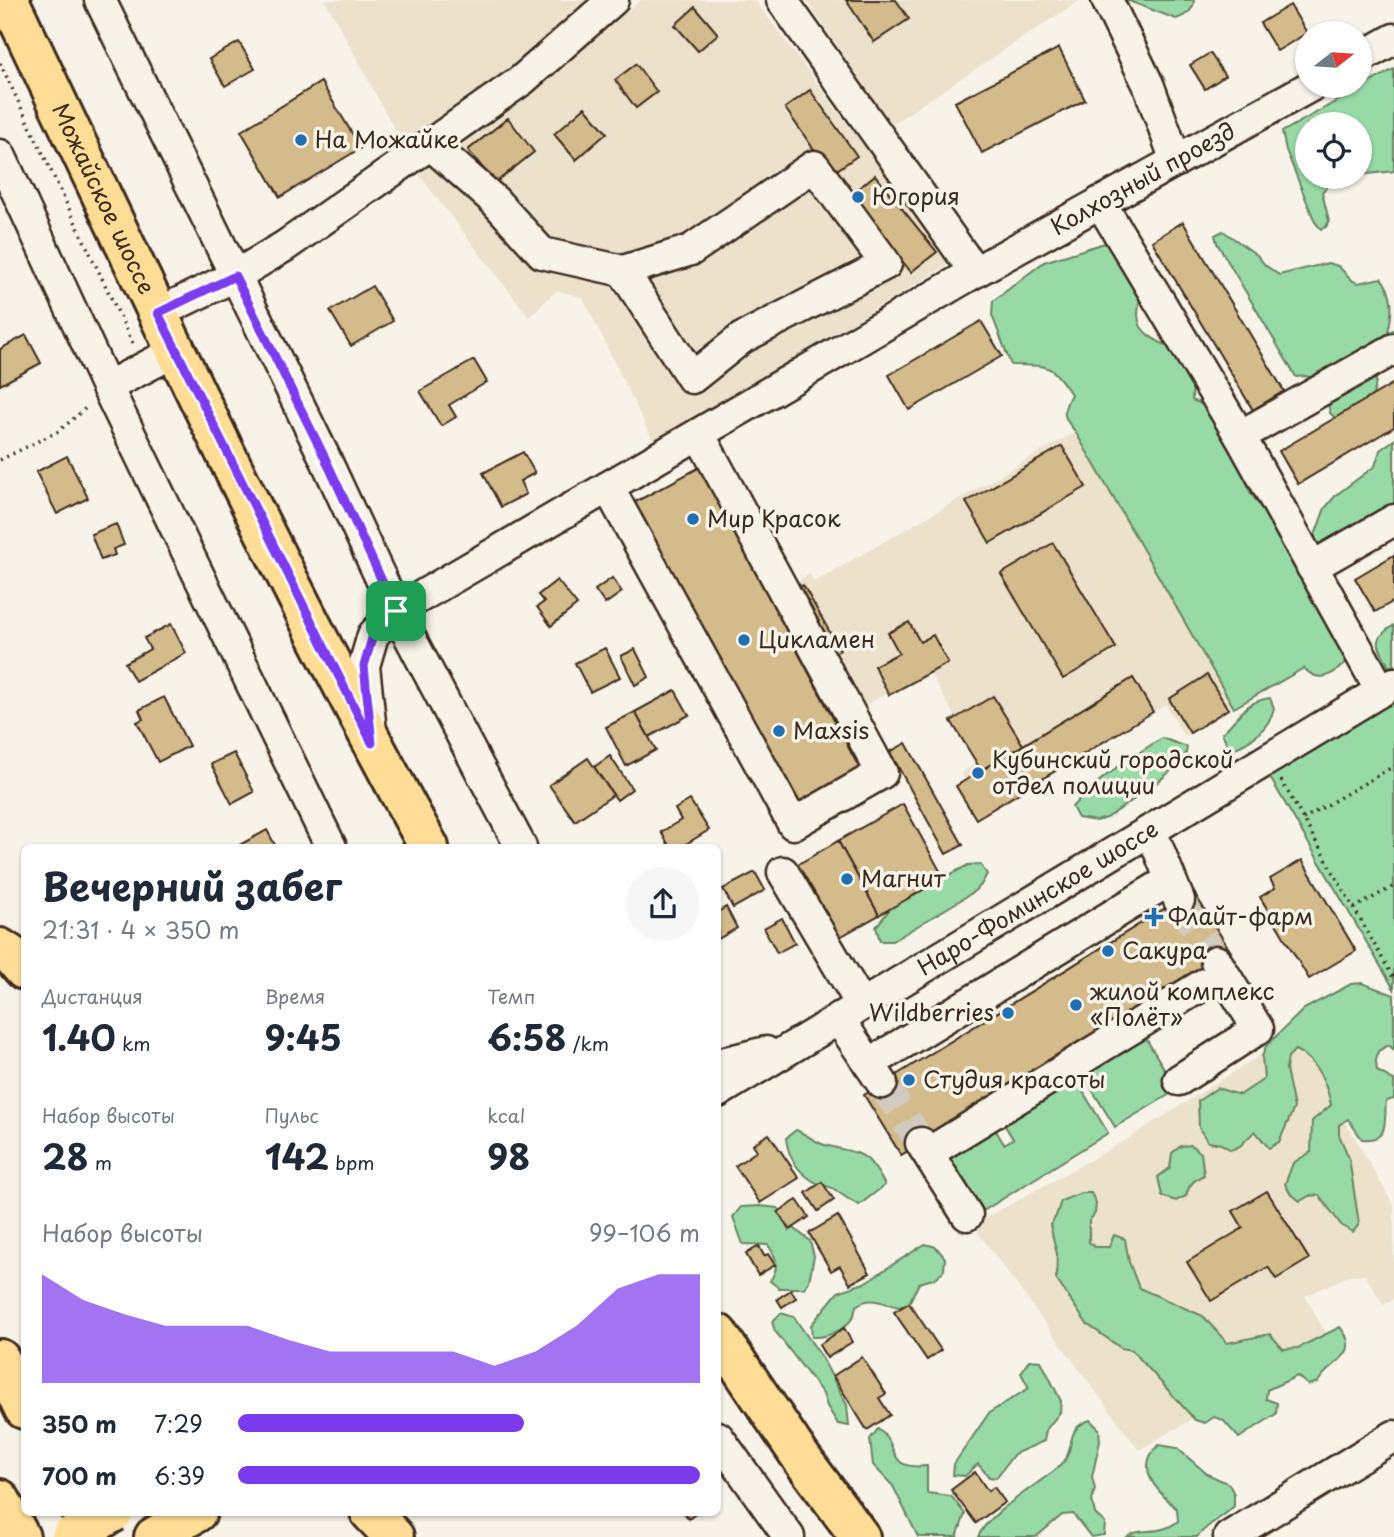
<!DOCTYPE html>
<html lang="ru">
<meta charset="utf-8">
<style>
:root{--surface:#fff;--page:#f6f6f7;--text:#1f2937;--muted:#747a83;--accent:#7c3aed}
body{margin:0;font-family:"Playpen Sans",sans-serif;background:var(--page);color:var(--text);height:100vh;display:flex;flex-direction:column;font-size:26px;white-space:nowrap}
*{box-sizing:border-box;margin:0}
p{font-size:23px;color:var(--muted)}
.icon{flex:none;width:38px;height:38px;fill:none;stroke:currentColor;stroke-width:2;stroke-linecap:round;stroke-linejoin:round}
.map{position:relative;flex:1;overflow:hidden}
.details{position:absolute;left:21px;top:844px;width:700px;height:672px;display:flex;flex-direction:column;background:var(--surface);border-radius:10px;box-shadow:0 2px 5px #0004}
.details>*{flex:none}
.needle{width:46px;rotate:73deg}
.tools{position:absolute;left:1295px;top:21px;display:grid;gap:14px}
.tools a{display:grid;place-items:center;width:77px;height:77px;border-radius:50%;background:var(--surface);box-shadow:0 2px 5px #0004;font-size:35px}
.pin{position:absolute;display:grid;place-items:center;width:60px;height:60px;color:#fff;margin:-30px;border-radius:14px;box-shadow:0 4px 10px #0006}
.round{display:grid;place-items:center;flex:none;width:74px;height:74px;border-radius:37px;background:var(--page)}
.summary{display:flex;align-items:center;justify-content:space-between;height:119px;padding:0 21px}
h1{font-size:38px;font-weight:700;line-height:52px}
.metrics{display:grid;grid-template-columns:repeat(3,1fr);gap:10px;height:119px;padding:7px 21px}
.metrics div{display:grid;align-content:center}
.metrics b{font-size:35px;font-weight:700}
.metrics small{font-size:19px;font-weight:400}
.metrics p{font-size:19px}
.chart{height:196px;padding:14px 21px}
.chart p{display:flex;justify-content:space-between}
.chart svg{width:100%;height:126px;margin-top:7px;fill:var(--accent);opacity:.7}
ul{padding:0 21px;list-style:none;font-size:23px}
li{display:grid;grid-template-columns:112px 84px 1fr;align-items:center;height:52px}
li i{height:18px;border-radius:9px;background:var(--accent)}
.map>svg:first-child{display:block}
.built{fill:#ece2cc}
.green{fill:#97daa6;stroke:#698262;stroke-width:2}
.building{fill:#d4bb8b;stroke:#3b2a1e;stroke-width:2}
.lines{fill:none;stroke-linecap:round;stroke-linejoin:round}
.minor-tunnel{stroke:#d1cbc0;stroke-width:30;stroke-dasharray:30 15;stroke-linecap:butt}
.minor-casing{stroke:#3b2a1e;stroke-width:35}
.major-casing{stroke:#3b2a1e;stroke-width:44}
.highway-casing{stroke:#3b2a1e;stroke-width:44}
.path{stroke:#3b2a1e;stroke-width:3.5;stroke-dasharray:2 5;stroke-linecap:butt}
.minor{stroke:#f7f3e8;stroke-width:30}
.major{stroke:#ffdd96;stroke-width:38}
.highway{stroke:#ffdd96;stroke-width:38}
.major-bridge-casing{stroke:#3b2a1e;stroke-width:44;stroke-linecap:butt}
.major-bridge{stroke:#ffdd96;stroke-width:38}
.route-casing{stroke:#fff;stroke-width:14}
.route{stroke:#7c3aed;stroke-width:9}
.poi-dot{fill:#1f6fb2;stroke:#f7f3e8;stroke-width:2.5}
.labels{text-anchor:middle;stroke-width:7;stroke-linejoin:round;paint-order:stroke}
.poi-label{font-size:23px;fill:#3b2a1e;stroke:#f7f3e8;text-anchor:start}
.street-label{font-size:23px;fill:#3b2a1e;stroke:#f7f3e8}
</style>
<div class="map">
<svg width="1394" height="1537" viewBox="0 0 1394 1537">
<rect width="100%" height="100%" fill="#f7f3e8"/>
<filter id="ink" filterUnits="userSpaceOnUse"><feTurbulence type="fractalNoise" baseFrequency=".0143" numOctaves="2"/><feDisplacementMap in="SourceGraphic" scale="14" xChannelSelector="R" yChannelSelector="G"/><feConvolveMatrix kernelMatrix="1 2 1 2 8 2 1 2 1" color-interpolation-filters="sRGB"/></filter>
<g filter="url(#ink)">
<g class="built">
<path d="M325,0H593L519,67L404,147Z"/>
<path d="M641,0H755L951,263L654,443L583,298L557,290L529,317L419,175Z"/>
<path d="M806,0H1080L891,125Z"/>
<path d="M1075,432L1234,708L1184,737L1166,705L983,811L961,773L981,761L928,670L857,710L785,589L809,574L814,582Z"/>
<path d="M1295,1033L1394,1206V1299L1384,1305L1365,1275L1349,1276L1305,1296L1330,1340L1139,1450L979,1234L975,1224L1126,1140Z"/>
</g>
<g class="green">
<path d="M1126,0H1194C1194,11 1185,16 1176,19Z"/>
<path d="M1394,69V171L1360,175V124H1307V177H1351L1332,181L1322,192L1329,221L1326,227L1321,229L1315,222L1286,150L1282,132Z"/>
<path d="M1223,231L1257,255L1265,265L1279,275L1328,263L1338,266L1353,281L1358,283L1381,278C1394,294 1393,311 1388,332L1394,330V361L1376,366C1378,404 1368,403 1337,420L1330,413L1324,381L1306,376L1296,377L1217,243L1215,235Z"/>
<path d="M1105,243C1115,254 1130,266 1137,279C1145,295 1133,312 1141,327C1148,337 1156,340 1167,346C1189,357 1194,376 1192,400L1219,411L1237,450L1250,492L1266,514L1282,529L1349,659C1336,673 1320,686 1304,668L1234,708L1075,431C1062,417 1062,411 1071,394C1050,362 1049,366 1011,365L992,315L993,301L1044,262Z"/>
<path d="M1394,440V515L1335,553L1311,546L1325,508L1336,495L1375,466L1380,450Z"/>
<path d="M1394,625V665L1389,667C1379,646 1370,640 1394,625Z"/>
<path d="M1270,698L1274,708C1269,730 1250,742 1230,751L1222,733C1240,717 1243,702 1270,698Z"/>
<path d="M1394,700V989L1268,774Z"/>
<path d="M1162,738L1187,747L1185,759L1153,786L1107,818L1096,821L1078,818L1072,807C1098,778 1130,758 1162,738Z"/>
<path d="M980,864L987,874L981,885L972,893L901,936L892,941H880L876,927L893,905L968,865Z"/>
<path d="M1362,983L1394,995V1050L1389,1045L1378,1051L1376,1061L1377,1071L1394,1080V1099L1386,1101C1384,1121 1390,1142 1362,1139L1348,1119L1339,1125V1135L1349,1158L1359,1224L1353,1232L1342,1226L1319,1195L1309,1196L1300,1201L1290,1193L1285,1184L1293,1163L1311,1152L1312,1121L1331,1105C1327,1084 1316,1059 1295,1050L1288,1057L1286,1069L1294,1108L1279,1142L1269,1148L1255,1131L1240,1146L1231,1150L1221,1144L1208,1142L1199,1128L1198,1101L1217,1088L1240,1095L1264,1079L1262,1057L1266,1046L1304,1009L1351,984Z"/>
<path d="M1142,1032L1177,1090L1115,1127L1080,1070Z"/>
<path d="M1073,1075L1108,1133L975,1216L940,1159L993,1126L1004,1144L1013,1139L1001,1119Z"/>
<path d="M796,1130C806,1134 815,1142 825,1145C861,1155 865,1148 885,1185L859,1205C849,1200 842,1195 834,1189C827,1185 819,1185 813,1181C797,1171 788,1156 786,1138Z"/>
<path d="M1191,1145L1201,1153L1204,1175C1193,1180 1189,1185 1186,1196L1176,1201L1162,1196L1158,1177L1170,1168L1172,1153L1181,1146Z"/>
<path d="M1081,1193H1091L1096,1203L1095,1213L1089,1221V1242L1095,1247H1109L1114,1235L1125,1239L1129,1262L1139,1288L1203,1316L1227,1343L1270,1334L1283,1349L1298,1348L1340,1327C1364,1356 1329,1361 1318,1382L1308,1385L1297,1376L1267,1390L1266,1399L1277,1403L1276,1414L1239,1438L1223,1420L1214,1417L1205,1423L1195,1420L1132,1350L1121,1348L1087,1324L1056,1279L1057,1254L1050,1225L1056,1216L1061,1201Z"/>
<path d="M760,1206L778,1208L790,1225L810,1241L814,1256L809,1281L804,1288H779L770,1281C779,1267 778,1259 768,1245L743,1244L733,1217L741,1207Z"/>
<path d="M925,1244L936,1247L945,1258L944,1270L936,1278L919,1283L909,1303L899,1307C882,1303 871,1295 856,1306C855,1310 855,1314 853,1317C845,1331 825,1338 812,1337L811,1325L838,1292L864,1283Z"/>
<path d="M781,1313L794,1317L821,1356L847,1405L849,1426L838,1424L827,1406L823,1394L775,1331L772,1322Z"/>
<path d="M1029,1360L1041,1361L1061,1401L1060,1412L1046,1430L1044,1441L1014,1454L996,1478L989,1477L978,1464L965,1476L953,1475L954,1464L989,1413L1029,1388L1021,1373Z"/>
<path d="M1090,1420L1099,1429L1100,1441L1092,1477L1095,1489L1092,1500L1095,1514L1105,1523L1104,1535L1091,1537L1073,1514L1062,1515L1036,1537H978C988,1513 1039,1484 1060,1466C1078,1449 1062,1430 1090,1420Z"/>
<path d="M878,1429C902,1446 884,1470 927,1466V1493L951,1496L965,1514L957,1537H918L893,1486L873,1465L870,1439Z"/>
<path d="M1159,1445L1177,1448L1207,1474L1229,1484L1234,1494V1506C1223,1518 1208,1523 1197,1537H1127C1141,1526 1159,1537 1178,1521L1177,1509C1158,1492 1133,1468 1159,1445Z"/>
</g>
<g class="building">
<path d="M846,0H896L909,19L874,42Z"/>
<path d="M1290,5L1307,33L1277,51L1260,23Z"/>
<path d="M695,7L718,34L698,51L675,25Z"/>
<path d="M239,42L255,69L225,86L209,59Z"/>
<path d="M1059,48L1085,100L982,153L955,102Z"/>
<path d="M1210,53L1225,76L1205,89L1190,65Z"/>
<path d="M636,64L657,92L636,108L615,80Z"/>
<path d="M321,82L361,148L280,197L241,131Z"/>
<path d="M810,90L857,156L831,174L785,108Z"/>
<path d="M585,107L607,133L576,160L554,134Z"/>
<path d="M508,118L534,152L495,183L468,150Z"/>
<path d="M875,175L937,252L911,272L850,195Z"/>
<path d="M1183,222L1284,391L1253,410L1152,241Z"/>
<path d="M372,286L393,321L351,346L330,311Z"/>
<path d="M981,321L1002,356L909,410L889,375Z"/>
<path d="M26,335L41,363L0,385V349Z"/>
<path d="M474,360L487,382L449,405L456,417L441,426L420,391Z"/>
<path d="M1394,383V427L1298,484L1279,451Z"/>
<path d="M1062,446L1086,487L990,543L966,502Z"/>
<path d="M523,452L535,473L520,481L526,494L501,507L483,473Z"/>
<path d="M67,456L88,498L57,514L36,472Z"/>
<path d="M700,467L862,773L787,813L626,507Z"/>
<path d="M116,524L124,545L113,549L115,555L101,560L91,534Z"/>
<path d="M1053,543L1116,648L1063,679L1001,574Z"/>
<path d="M1394,555V601L1375,612L1355,578Z"/>
<path d="M612,578L622,592L605,604L595,590Z"/>
<path d="M557,580L577,605L551,626L537,607L544,602L538,595Z"/>
<path d="M803,585L840,650L824,659L787,594Z"/>
<path d="M909,622L920,642L933,635L948,663L889,695L874,666L899,653L888,633Z"/>
<path d="M171,624L186,653L135,681L125,663L150,649L144,638Z"/>
<path d="M605,648L620,677L590,692L575,663Z"/>
<path d="M635,649L649,677L635,685L621,656Z"/>
<path d="M1207,675L1228,709L1190,733L1169,699Z"/>
<path d="M1133,678L1153,712L976,819L956,786Z"/>
<path d="M675,690L689,715L649,737L635,712Z"/>
<path d="M993,696L1023,745L981,770L951,721Z"/>
<path d="M164,697L189,746L158,762L137,722L143,719L139,710Z"/>
<path d="M635,712L656,750L626,766L606,727Z"/>
<path d="M906,743L963,845L946,854L890,752Z"/>
<path d="M234,753L254,792L232,804L211,764Z"/>
<path d="M610,756L632,789L617,800L594,767Z"/>
<path d="M588,758L613,795L575,821L549,785Z"/>
<path d="M690,800L709,830L681,847H670L661,832L681,820L675,809Z"/>
<path d="M903,804L944,878L879,915L838,841Z"/>
<path d="M267,830L276,847H236Z"/>
<path d="M838,841L879,915L831,942L790,869Z"/>
<path d="M1302,860L1356,951L1309,979L1260,897L1275,888L1270,879Z"/>
<path d="M755,872L765,890L733,908L723,889Z"/>
<path d="M1193,891L1231,952L901,1155L864,1095Z"/>
<path d="M726,907L737,928L718,939V912Z"/>
<path d="M782,918L795,943L777,953L764,928Z"/>
<path d="M769,1134L799,1178L760,1203L735,1166L757,1151L753,1144Z"/>
<path d="M822,1182L834,1200L818,1211L806,1193Z"/>
<path d="M1267,1191L1309,1259L1276,1279L1268,1267L1211,1301L1187,1262L1243,1228L1233,1211Z"/>
<path d="M797,1200L809,1217L790,1230L778,1212Z"/>
<path d="M838,1216L870,1273L850,1284L840,1266L831,1271L809,1233Z"/>
<path d="M759,1246L764,1256L768,1254L775,1265L758,1275L746,1254Z"/>
<path d="M791,1290L796,1298L782,1307L777,1299Z"/>
<path d="M909,1303L941,1350L927,1360L894,1312Z"/>
<path d="M844,1328L852,1342L827,1358L819,1345Z"/>
<path d="M862,1357L886,1394L879,1398L890,1415L867,1430L833,1376Z"/>
<path d="M975,1472L988,1491L994,1487L1005,1502L976,1523L951,1490Z"/>
<path d="M683,1512H698L689,1519Z"/>
</g>
<g class="lines">
<g class="minor-tunnel">
<path d="M1179,900L1216,961"/>
<path d="M882,1083L921,1143"/>
</g>
<defs>
<g id="minor">
<path d="M100,0L324,456L396,611L521,847"/>
<path d="M782,0L975,272"/>
<path d="M1107,0L1148,84L1176,161"/>
<path d="M1360,58L1394,39"/>
<path d="M430,144L495,201L542,253L623,271L692,378L742,338L886,264L814,166L691,250L623,271"/>
<path d="M0,155L107,387L331,847"/>
<path d="M1100,202L1240,436"/>
<path d="M158,313L235,276L285,246L522,80L613,0"/>
<path d="M107,387L176,351"/>
<path d="M608,487L793,824L882,773L699,434"/>
<path d="M1312,567L1394,520"/>
<path d="M1381,691L1240,436L1394,349"/>
<path id="s1" d="M371,731L364,666L373,635L396,611L975,272L1311,86"/>
<path d="M1151,831L1179,900"/>
<path d="M783,872L861,1004"/>
<path d="M838,1018L882,1083"/>
<path d="M718,1064L766,1052"/>
<path d="M869,1064L1170,880"/>
<path d="M1179,1080L1258,1029L1216,961"/>
<path id="s2" d="M718,1092L1394,683"/>
<path d="M921,1143L967,1215"/>
<path d="M928,1153L1204,984"/>
<path d="M718,1437L789,1537"/>
<path d="M1229,1537L1394,1436"/>
</g>
<g id="major">
<path id="s3" d="M9,0C144,285 277,571 429,847"/>
<path d="M0,948L11,955L24,970"/>
<path d="M718,1334L802,1459L860,1537"/>
<path d="M0,1359L24,1409"/>
<path d="M370,1512L394,1537"/>
<path d="M154,1537L197,1512"/>
</g>
<path id="highway" d="M0,1499L20,1537"/>
</defs>
<use href="#minor" class="minor-casing"/>
<use href="#major" class="major-casing"/>
<use href="#highway" class="highway-casing"/>
<g class="path">
<path d="M0,63L134,346"/>
<path d="M0,460L59,431L88,406"/>
<path d="M1281,780L1394,979"/>
<path d="M1303,819L1394,766"/>
<path d="M1394,844V846"/>
<path d="M1354,908L1394,886"/>
</g>
<use href="#minor" class="minor"/>
<use href="#major" class="major"/>
<use href="#highway" class="highway"/>
<defs>
<path id="major-bridge" d="M71,1537L114,1512"/>
</defs>
<use href="#major-bridge" class="major-bridge-casing"/>
<use href="#major-bridge" class="major-bridge"/>
</g>
</g>
<g class="lines" filter="url(#ink)">
<defs>
<path id="route" d="M235,276L324,456L396,611L373,635L364,666L372,743L158,313Z"/>
</defs>
<use href="#route" class="route-casing"/>
<use href="#route" class="route"/>
</g>
<g class="poi-dot">
<circle cx="301" cy="140" r="7"/>
<circle cx="858" cy="197" r="7"/>
<circle cx="693" cy="519" r="7"/>
<circle cx="744" cy="640" r="7"/>
<circle cx="779" cy="731" r="7"/>
<circle cx="978" cy="773" r="7"/>
<circle cx="847" cy="879" r="7"/>
<path d="M1150.5 906.5h7v7h7v7h-7v7h-7v-7h-7v-7h7z"/>
<circle cx="1108" cy="951" r="7"/>
<circle cx="1076" cy="1005" r="7"/>
<circle cx="1008" cy="1013" r="7"/>
<circle cx="909" cy="1080" r="7"/>
</g>
<g class="labels">
<g class="poi-label">
<text x="315" y="148">На Можайке</text>
<text x="872" y="205">Югория</text>
<text x="707" y="527">Мир Красок</text>
<text x="758" y="648">Цикламен</text>
<text x="793" y="739">Maxsis</text>
<text x="992" y="768">Кубинский городской<tspan x="992" dy="26">отдел полиции</tspan></text>
<text x="861" y="887">Магнит</text>
<text x="1168" y="925">Флайт-фарм</text>
<text x="1122" y="959">Сакура</text>
<text x="1090" y="1000">жилой комплекс<tspan x="1090" dy="26">«Полёт»</tspan></text>
<text x="994" y="1021" text-anchor="end">Wildberries</text>
<text x="923" y="1088">Студия красоты</text>
</g>
<g class="street-label">
<text dy="8" stroke="none"><textPath href="#s1" startOffset="994">Колхозный проезд</textPath></text>
<text dy="8" stroke="none"><textPath href="#s3" startOffset="220">Можайское шоссе</textPath></text>
<text dy="8" stroke="none"><textPath href="#s2" startOffset="374">Наро-Фоминское шоссе</textPath></text>
</g>
</g>
</svg>
<div class="tools">
<a><svg class="needle" viewBox="-14 -14 28 28"><path d="M0-13l5 13h-10z" fill="#e53935"/><path d="M0 13l5-13h-10z" fill="#747a83"/></svg></a>
<a><svg class="icon" aria-label="locate" viewBox="0 0 24 24"><circle cx="12" cy="12" r="6"/><path d="M12 2v4M12 18v4M2 12h4M18 12h4"/></svg></a>
</div>
<div class="pin" style="left:396px;top:611px;background:#1e9e55"><svg class="icon" aria-label="arrive" viewBox="0 0 24 24"><path d="M6 21V4h12l-3 4 3 4H6"/></svg></div>
<section class="details">
<div class="summary"><div><h1>Вечерний забег</h1><p>21:31 · 4 × 350 m</p></div><a class="round"><svg class="icon" aria-label="share" viewBox="0 0 24 24"><path d="M12 15V3M7 8l5-5 5 5M5 13v7h14v-7"/></svg></a></div>
<div class="metrics">
<div><p>Дистанция</p><b>1.40<small> km</small></b></div>
<div><p>Время</p><b>9:45</b></div>
<div><p>Темп</p><b>6:58<small> /km</small></b></div>
</div>
<div class="metrics">
<div><p>Набор высоты</p><b>28<small> m</small></b></div>
<div><p>Пульс</p><b>142<small> bpm</small></b></div>
<div><p>kcal</p><b>98</b></div>
</div>
<div class="chart"><p><span>Набор высоты</span>99–106 m</p>
<svg viewBox="0 0 160 44" preserveAspectRatio="none"><path d="M0 44V6L10 15L20 20L30 24L40 24L50 24L60 29L70 33L80 33L90 33L100 33L110 38L120 33L130 24L140 11L150 6L160 6V44z"/></svg>
</div>
<ul>
<li><b>350 m</b>7:29<i style="width:62%"></i></li>
<li><b>700 m</b>6:39<i style="width:100%"></i></li>
</ul>
</section>
</div>
